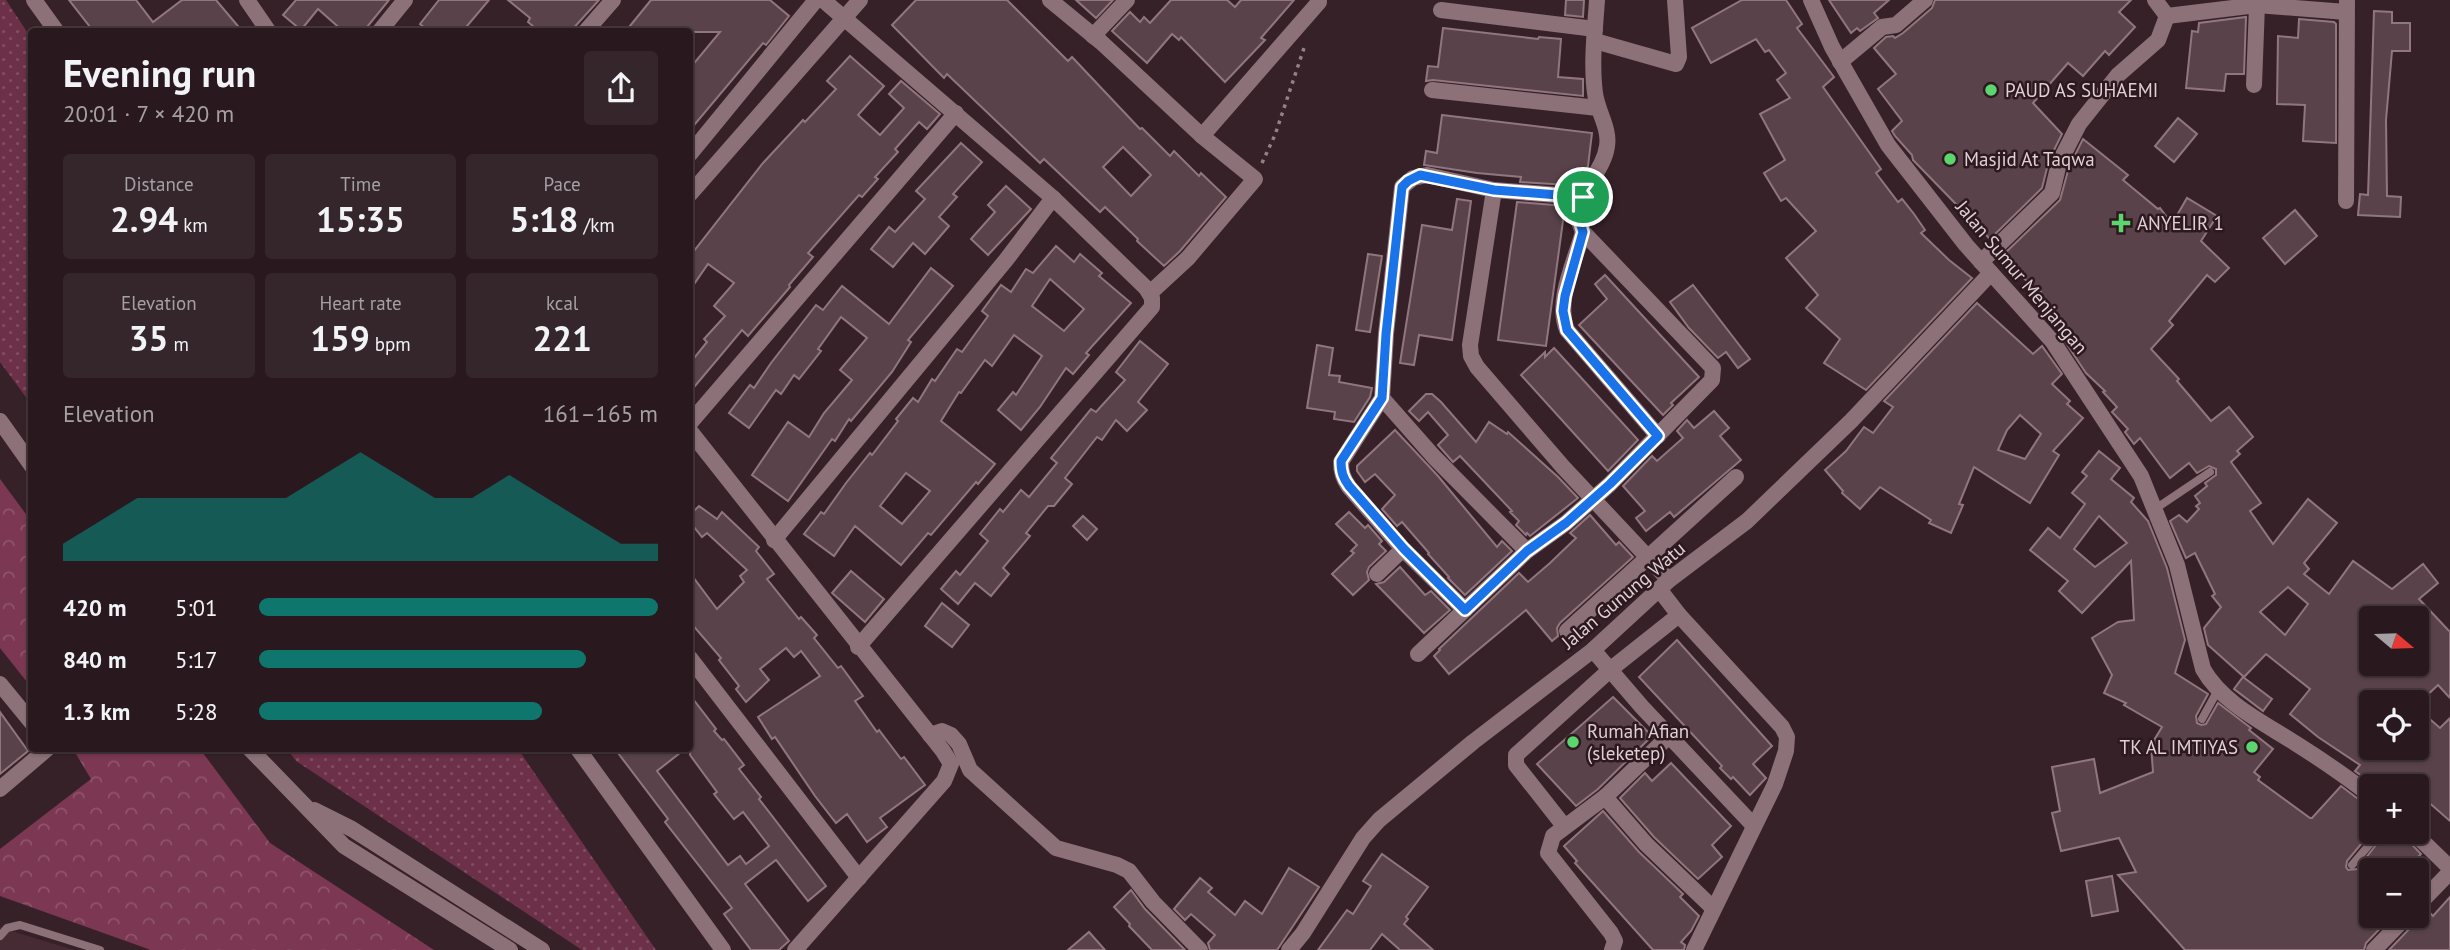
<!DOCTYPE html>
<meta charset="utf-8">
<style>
:root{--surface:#29191f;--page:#35262c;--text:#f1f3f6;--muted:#a5a0a4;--line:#45383d;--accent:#0f766e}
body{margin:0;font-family:"PT Sans",sans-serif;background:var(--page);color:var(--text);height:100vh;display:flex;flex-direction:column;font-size:26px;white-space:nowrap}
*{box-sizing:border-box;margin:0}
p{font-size:23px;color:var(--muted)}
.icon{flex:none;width:38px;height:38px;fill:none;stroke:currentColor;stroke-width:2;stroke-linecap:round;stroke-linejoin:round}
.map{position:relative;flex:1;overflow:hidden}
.details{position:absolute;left:28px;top:28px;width:665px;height:724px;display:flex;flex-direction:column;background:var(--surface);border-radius:7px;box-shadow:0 2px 5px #0004,0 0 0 2px var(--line)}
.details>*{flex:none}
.needle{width:46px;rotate:109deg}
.fabs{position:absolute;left:2359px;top:606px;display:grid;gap:14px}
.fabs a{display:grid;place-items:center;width:70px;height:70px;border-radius:7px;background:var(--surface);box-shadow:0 2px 5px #0004,0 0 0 2px var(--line);font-size:35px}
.pin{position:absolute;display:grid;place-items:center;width:60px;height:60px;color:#fff;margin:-30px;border:4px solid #fff;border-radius:50%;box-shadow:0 2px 7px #0007}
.round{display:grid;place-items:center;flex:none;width:74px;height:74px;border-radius:7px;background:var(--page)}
.summary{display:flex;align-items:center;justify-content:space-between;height:119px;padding:0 35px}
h1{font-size:38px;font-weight:800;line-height:52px}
.metrics{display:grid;grid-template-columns:repeat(3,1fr);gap:10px;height:119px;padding:7px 35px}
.metrics div{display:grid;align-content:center;border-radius:7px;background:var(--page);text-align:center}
.metrics b{font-size:35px;font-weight:800}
.metrics small{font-size:19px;font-weight:400}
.metrics p{font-size:19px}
.chart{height:196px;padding:14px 35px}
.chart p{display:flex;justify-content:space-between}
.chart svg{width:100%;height:126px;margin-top:7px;fill:var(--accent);opacity:.7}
ul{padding:0 35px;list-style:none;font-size:23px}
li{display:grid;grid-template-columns:112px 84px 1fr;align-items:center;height:52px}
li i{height:18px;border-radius:9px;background:var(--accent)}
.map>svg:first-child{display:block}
.built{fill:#462a34}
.grass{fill:url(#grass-dots)}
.forest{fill:url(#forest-crowns)}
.building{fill:#5a424a;stroke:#91767f;stroke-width:2;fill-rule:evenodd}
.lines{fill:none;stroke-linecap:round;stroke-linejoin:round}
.path{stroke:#938187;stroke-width:3.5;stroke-dasharray:3.5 5;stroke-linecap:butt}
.lane{stroke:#8c7179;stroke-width:8}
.street{stroke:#8c7179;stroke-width:16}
.route-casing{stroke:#fff;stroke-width:14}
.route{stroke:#1a73e8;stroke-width:9}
.poi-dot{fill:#5bd56e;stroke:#2d1820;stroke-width:2.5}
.labels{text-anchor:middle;stroke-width:5;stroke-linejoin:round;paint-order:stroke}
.poi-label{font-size:19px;fill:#dfd0d4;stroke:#2d1820;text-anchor:start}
.street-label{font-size:19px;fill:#dfd0d4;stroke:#2d1820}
</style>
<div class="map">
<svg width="2450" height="950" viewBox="0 0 2450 950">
<defs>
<pattern id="grass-dots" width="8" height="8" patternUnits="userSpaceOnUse" patternTransform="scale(1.75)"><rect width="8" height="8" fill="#6c3048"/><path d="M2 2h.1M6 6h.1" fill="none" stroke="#814d62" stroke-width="1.8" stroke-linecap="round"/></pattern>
<pattern id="forest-crowns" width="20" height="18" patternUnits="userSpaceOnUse" patternTransform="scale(1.75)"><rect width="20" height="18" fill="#7c3853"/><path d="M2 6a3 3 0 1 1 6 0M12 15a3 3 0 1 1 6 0" fill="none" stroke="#8e546b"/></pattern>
</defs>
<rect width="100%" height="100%" fill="#372129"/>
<path class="built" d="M0,927L8,930L74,950H0Z"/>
<g class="grass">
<path d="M0,0H6L31,38V404L0,362Z"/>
<path d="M287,749H518L656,950H582L296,761Z"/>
</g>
<g class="forest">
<path d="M0,479L31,521V687L0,648Z"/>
<path d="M73,749H200L270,843L434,950H151L0,896V849L91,779Z"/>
</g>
<g class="building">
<path d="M69,0H136L153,22L182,0H216L243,32H94Z"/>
<path d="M296,0H389L363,32H344L318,9L301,30L283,15Z"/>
<path d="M439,0H489L462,32H430L420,24Z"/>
<path d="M508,0H599L570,32H540L528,22L530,18Z"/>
<path d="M651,0H770L789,16L766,45L763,43L690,130V68L720,32H625Z"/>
<path d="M916,0H1007L1068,61L1072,57L1140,129L1142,128L1170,156L1174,151L1199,176L1201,173L1226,197L1180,251L1164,266L1137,241L1138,239L1105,207L1100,212L1044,159L1040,163L947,74L944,78L892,25ZM1123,147L1151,175L1131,196L1103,167Z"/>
<path d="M1076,0H1113L1096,18Z"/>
<path d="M1171,0H1227L1235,7L1241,0H1294L1261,38L1265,40L1225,82L1181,37L1179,40L1172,34L1147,63L1112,31L1130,12L1140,22L1144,17L1150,23Z"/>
<path d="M1566,0H1584L1583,17L1565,15Z"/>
<path d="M1742,0H1786L1802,24L1797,28L1834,77L1823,87L1881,169L1876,173L1898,202L1902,199L1914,214L1925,230L1921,233L1949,260L1972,278L1866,390L1824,363L1840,339L1806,308L1818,295L1786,258L1816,231L1786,198L1781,201L1764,173L1785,160L1760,114L1790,98L1777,80L1786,73L1769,50L1765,52L1756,39L1711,63L1692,28Z"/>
<path d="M1829,0H1889L1874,13L1878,18L1860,31L1857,28L1851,33Z"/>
<path d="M1935,0H2131L2119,12L2135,27L2109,55L2105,51L2083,76L2068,63L2033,103L2062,134L2049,160L2042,188L1990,239L1913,160L1912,155L1895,136L1892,131L1902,121L1878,89L1896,74L1874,48L1886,37L1893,36L1895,38L1903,33L1932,8Z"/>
<path d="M2374,11L2392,12V23H2410V51H2392L2386,120L2387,196L2401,197L2400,217L2358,215L2360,194L2368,195Z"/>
<path d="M2246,17L2244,74H2226L2224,91L2186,88L2192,31L2198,32L2199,23Z"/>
<path d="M2299,19L2334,22L2336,24V143L2303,141L2305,105L2277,104L2278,36L2298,38Z"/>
<path d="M1443,28L1538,39L1539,37L1561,39L1558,77L1583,79V96L1433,80L1426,81L1428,66L1438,67Z"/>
<path d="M850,56L884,86L858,115L880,135L904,108L889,94L901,81L940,114L927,129L919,122L895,149L898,152L875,177L878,179L862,197L859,195L808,253L813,257L789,285L790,287L748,336L742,330L690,392V363L707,342L704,339L725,316L714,306L734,283L708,264L690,290V256L763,163L803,120L805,122L836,89L827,81Z"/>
<path d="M1442,115L1592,133L1588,166L1578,183L1569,182L1568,185L1520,182L1521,177L1477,173L1424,165L1426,151L1437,153Z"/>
<path d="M2178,118L2197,134L2174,162L2155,146Z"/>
<path d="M2083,139L2128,175L2123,180L2158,209L2160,208L2172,224L2187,198L2217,216L2201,241L2229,268L2215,282L2207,275L2169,321L2173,325L2151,349L2179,379L2177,381L2211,421L2229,407L2253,437L2237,451L2240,454L2231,462L2261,503L2250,511L2273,544L2308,499L2337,523L2304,563L2309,569L2304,574L2329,594L2353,561L2392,589L2423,564L2438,583L2419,599L2450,632V698L2438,685L2420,702H2371V747H2417V708L2440,728L2450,718V821L2417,792V786H2375L2355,771L2360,765L2318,737L2290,714L2310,689L2266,654L2244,677L2208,645L2204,628L2221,607L2212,596L2215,594L2195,553L2186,558L2170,521L2179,515L2187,522L2199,509L2196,506L2200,503L2195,496L2207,486L2205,483L2216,475V469L2209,466L2197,473L2189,463L2170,478L2140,438L2134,444L2125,432L2128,429L2112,412L2117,407L2103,392L2105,391L2086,373L2058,331L2060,329L2052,321L2053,320L2034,298L2041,292L1999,259L2060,200L2069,167ZM2288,587L2308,604L2285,635L2260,612ZM2371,618H2417V663H2371Z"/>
<path d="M961,143L982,162L953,194L957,197L939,217L949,226L925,254L913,243L893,267L871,249L889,227L895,232L925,199L916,191Z"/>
<path d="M1006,186L1031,209L988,255L971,239L995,212L988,205Z"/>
<path d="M1457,199L1471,201L1452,340L1419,335L1414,365L1400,363L1422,225L1452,230Z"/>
<path d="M1517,202L1565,206L1546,346L1498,340Z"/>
<path d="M2295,210L2317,236L2285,264L2263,238Z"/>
<path d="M1056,246L1074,262L1080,254L1102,273L1099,276L1131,303L1086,353L1089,355L1073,374L1066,368L1040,407L1021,430L998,410L1013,392L1016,395L1042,356L1014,335L992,366L985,360L961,393L959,392L941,421L995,464L978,484L976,482L931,535L928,533L901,565L855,526L834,556L804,534L821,512L824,514L846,483L870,453L872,455L898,421L896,419L913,398L918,402L932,379L935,381L957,349L962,352L988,316L982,311L1001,285L1011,292L1026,269L1033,273ZM1050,279L1084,309L1064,331L1032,306ZM906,473L930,491L902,524L880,506Z"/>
<path d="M1368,254L1382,256L1370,332L1356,330Z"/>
<path d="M931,268L953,286L908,340L911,342L892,372L851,421L849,419L835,441L832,439L788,501L752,475L788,422L809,437L824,413L852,380L840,370L867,338L841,317L818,349L821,351L799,379L794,375L781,394L776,390L749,428L729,413L750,385L754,388L771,363L816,305L823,310L842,286L889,324Z"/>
<path d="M1605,275L1699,377L1671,403L1673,405L1663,415L1579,325L1607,299L1595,284Z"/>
<path d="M1693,285L1750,359L1738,368L1726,352L1718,358L1689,328L1670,302Z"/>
<path d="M1977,303L2033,354L2042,346L2062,374L2052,384L2070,401L2067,404L2083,418L2053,451L2059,455L2030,503L1974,467L1959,504L1963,505L1951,533L1929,523L1931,520L1880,487L1860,509L1842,493L1843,491L1825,470L1846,451L1864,427L1873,433L1893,407L1884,401ZM2020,415L2041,434L2025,459L1998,450L2007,430Z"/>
<path d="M1140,341L1168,364L1138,402L1147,410L1127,431L1116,420L1102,440L1097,437L1065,478L1072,484L1054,506H1048L1026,533L1030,536L1003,568L1009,574L991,596L975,583L958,604L941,589L956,571L960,575L988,541L980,534L1000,509L1003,512L1021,490L1029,497L1057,463L1051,458L1091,409L1096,412L1125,380L1116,372Z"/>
<path d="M1317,345L1333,348L1329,375L1340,376L1339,382L1372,388L1370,397L1354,422L1334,419L1335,412L1307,408Z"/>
<path d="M1554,348L1638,440L1608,471L1521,375L1545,352V357Z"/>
<path d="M1426,394H1432L1441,402L1476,442L1489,422L1507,434L1508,432L1558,477L1578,498L1530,536L1527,533L1526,535L1516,525L1519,521L1510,512L1512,511L1460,456L1453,462L1438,445L1448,435L1428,412L1419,421L1409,411Z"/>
<path d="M1714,411L1729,428L1720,436L1741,460L1674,517L1670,512L1646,531L1636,518L1645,511L1623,486L1652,456L1657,461L1683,438L1677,431L1687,420L1694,428Z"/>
<path d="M1395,430L1438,476L1497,547L1502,541L1512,551L1465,595L1448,578L1449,577L1428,554L1429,553L1402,522L1397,526L1382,509L1395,495L1375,474L1365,482L1357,471V466Z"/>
<path d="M2099,451L2120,468L2111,479L2134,498L2131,502L2148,521L2167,568L2185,640L2175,673L2208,694L2196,716L2197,723L2201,725L2206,724L2218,703L2251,728L2249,730L2273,749L2254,772L2260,777L2258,780L2310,818H2312L2341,786L2365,804L2371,806L2372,831L2347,861L2346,867L2348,870L2357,869L2387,831H2399L2421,854L2406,870H2371V915H2393L2366,943L2364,950H2185L2118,875L2136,872L2119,838L2061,851L2052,813L2060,811L2052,767L2094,759L2100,793L2153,772L2151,745L2162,727L2124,705L2126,703L2104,693L2112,675L2092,638L2118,622L2134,620L2131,561L2082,613L2059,591L2068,581L2030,550L2048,528L2060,538L2085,504L2072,493L2087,476L2082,472ZM2099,516L2127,543L2095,567L2074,549Z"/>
<path d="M699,506L717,519L722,512L759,547L756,551L774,574L767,579L799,619L801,617L817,635L814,638L838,668L841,666L863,696L855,701L877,732L879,730L901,759L904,757L925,785L880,818L887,827L867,842L847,814L836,823L815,796L775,737L772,739L758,717L820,676L801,651L794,657L786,648L760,669L769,680L746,702L736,689L739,686L719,660L721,658L690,622V573L717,609L744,582L740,576L747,570L707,533L702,537L690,522V515Z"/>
<path d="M1349,512L1365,528L1368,525L1382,541L1379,544L1386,551L1369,567L1367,572L1369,580L1353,595L1332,574L1354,553L1351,551L1357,545L1336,524Z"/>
<path d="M1590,515L1616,545L1619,542L1633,557L1560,623L1557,628L1558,636L1552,641L1526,610L1449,674L1434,656L1440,650L1439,649L1519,573L1528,582L1550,563L1576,538L1570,533Z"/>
<path d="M1083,516L1097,529L1087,540L1073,526Z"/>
<path d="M1400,567L1425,595L1431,591L1450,610L1424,633L1376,584L1384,582Z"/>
<path d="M851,571L884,599L865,622L832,593Z"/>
<path d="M942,603L969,625L952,647L925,626Z"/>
<path d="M1677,640L1772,746L1753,764L1766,778L1750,795L1733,777L1731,779L1720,768L1722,766L1639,677Z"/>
<path d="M2243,677L2272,699L2263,711L2234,689Z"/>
<path d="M690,695L716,729L714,731L722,740L724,739L744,765L739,769L761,797L759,799L826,886L808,901L776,860L745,884L789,941L779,950H751L724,914L732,908L665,822L668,819L615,749H685L657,771L728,865L740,856L746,864L769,846L743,812L734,819L714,794L717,792L690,755Z"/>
<path d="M1613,697L1652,736L1598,789L1576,806L1537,764Z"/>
<path d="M0,712L28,751L0,774Z"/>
<path d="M1671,763L1731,826L1712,845L1722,857L1698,879L1654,837L1620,798L1645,773L1652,781Z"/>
<path d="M1603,811L1639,852L1683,894L1680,897L1699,916L1691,931L1681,942L1685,945L1684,950H1653L1575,863L1577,861L1564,846Z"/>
<path d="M1382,854L1428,887L1406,917L1408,919L1404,924L1433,950H1400L1382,934L1370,950H1318L1347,910L1353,914L1371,886L1363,881Z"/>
<path d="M1289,868L1319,887L1277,950H1210L1208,943L1215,935L1191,914L1185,920L1174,909L1200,878L1212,888L1208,892L1235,915L1245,901L1262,914Z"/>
<path d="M2112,876L2118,911L2092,916L2086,881Z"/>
<path d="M1131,890L1145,909L1185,950H1152L1129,926L1130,924L1114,907Z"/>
<path d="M2450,897V950H2389L2416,922L2418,916L2427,910L2433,916Z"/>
<path d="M1089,932L1105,950H1068Z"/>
</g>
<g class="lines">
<path class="path" d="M1262,163L1275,135L1305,45"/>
<g class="lane">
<path d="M2155,509L2210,472"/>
<path d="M2202,719L2218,690"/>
<path d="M2352,865L2381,831"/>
<path d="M0,936L7,928L20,925L100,950"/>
</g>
<g class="street">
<path d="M34,0L57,32"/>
<path d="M247,0L269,32"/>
<path d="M823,0L1053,198L1146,288L1152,298V307L858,647"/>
<path d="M1050,0L1101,42L1202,136"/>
<path d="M1811,0L1832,47L1888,145L1966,245L2053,342L2141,476L2177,565L2203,669C2222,703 2264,723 2295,743C2322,760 2347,777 2371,796"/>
<path d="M2155,0L2167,16"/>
<path d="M1441,10L1595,29"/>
<path d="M2167,16L2257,5L2346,12"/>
<path d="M379,32L405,0"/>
<path d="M585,32L613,0"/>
<path d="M1093,36L1127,0"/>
<path d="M1595,41L1676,64L1679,57L1675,0"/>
<path d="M1840,62L1882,27L1896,25L1925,0"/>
<path d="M2254,85L2257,5"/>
<path d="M1432,90L1598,108"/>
<path d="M690,154L816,0"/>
<path d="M1494,190L1470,345L1471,356L1477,367L1563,467L1669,580"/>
<path d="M690,194L860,0"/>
<path d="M2346,201L2347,0"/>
<path d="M1583,232C1575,261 1555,301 1567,330L1658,436"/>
<path d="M1981,262L2052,193L2059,163L2079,124L2118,75L2158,40L2167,16"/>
<path d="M1150,293L1188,258L1255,179L1202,136L1319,2"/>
<path d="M1382,398L1434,457L1527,551"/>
<path d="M0,421L32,466"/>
<path d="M690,423L956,113"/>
<path d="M690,431L943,751L951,764L944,781L795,950"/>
<path d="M774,540L1006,260L1053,198"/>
<path d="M1377,574L1403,549"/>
<path d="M1659,589L1679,615L1782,727L1787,737L1786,751L1775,784L1694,950"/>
<path d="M1465,610L1403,549L1349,487C1343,478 1341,472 1341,462L1382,398L1386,334L1402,187L1413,178L1427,175L1494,190L1583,197"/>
<path d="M1567,631L1736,477"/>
<path d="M1593,650L1642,707L1754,826"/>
<path d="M1418,654L1527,551L1566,523L1610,484L1712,380L1713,368L1583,232C1581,227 1578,221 1578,216C1578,190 1604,171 1607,146C1610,128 1597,111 1595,93C1591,63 1595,30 1597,0"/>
<path d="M690,658L859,878"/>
<path d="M0,684L32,723"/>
<path d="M930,735L942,731L951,735L959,744L970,770L1056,848L1117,865L1129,871L1153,902L1200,950"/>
<path d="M250,749L344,846L510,950"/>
<path d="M578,749L723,950"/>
<path d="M0,789L47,749"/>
<path d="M1605,797L1646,844L1713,908"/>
<path d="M314,810L352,829L542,950"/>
<path d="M1564,826L1516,765V755L1611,669L1679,615"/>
<path d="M2412,831L2450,868"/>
<path d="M2417,906L2450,872"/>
<path d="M1289,950L1303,933L1363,838L1379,820L1473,742L1593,650L1669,580L1747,521L1851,421L1991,273"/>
<path d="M1612,950L1615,941L1611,933L1548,853L1553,836L1605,797L1669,736"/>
<path d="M2374,950L2408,915"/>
</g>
</g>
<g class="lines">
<defs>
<path id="route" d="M1420,175L1494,190L1583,197L1578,216L1583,232L1565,296L1563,311L1567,330L1658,436L1610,484L1566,523L1527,551L1465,610L1404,549L1349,486C1343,478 1341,472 1341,461L1382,398L1386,334L1402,187L1408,181Z"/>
</defs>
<use href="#route" class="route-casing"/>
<use href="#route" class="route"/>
</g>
<g class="poi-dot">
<circle cx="1991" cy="90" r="7"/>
<circle cx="1950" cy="159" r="7"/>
<path d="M2117.5 212.5h7v7h7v7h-7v7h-7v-7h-7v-7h7z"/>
<circle cx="1573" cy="742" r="7"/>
<circle cx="2252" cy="747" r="7"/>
</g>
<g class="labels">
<g class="poi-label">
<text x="2005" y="97">PAUD AS SUHAEMI</text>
<text x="1964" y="166">Masjid At Taqwa</text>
<text x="2137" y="230">ANYELIR 1</text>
<text x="1587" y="738">Rumah Afian<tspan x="1587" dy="22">(sleketep)</tspan></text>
<text x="2238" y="754" text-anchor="end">TK AL IMTIYAS</text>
</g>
<g class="street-label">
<text transform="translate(2022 277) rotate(50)" y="7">Jalan Sumur Menjangan</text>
<text transform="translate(1623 595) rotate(-40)" y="7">Jalan Gunung Watu</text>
</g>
</g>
</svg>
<div class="fabs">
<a><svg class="needle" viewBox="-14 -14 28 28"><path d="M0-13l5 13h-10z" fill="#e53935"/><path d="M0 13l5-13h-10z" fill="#a5a0a4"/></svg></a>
<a><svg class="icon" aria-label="locate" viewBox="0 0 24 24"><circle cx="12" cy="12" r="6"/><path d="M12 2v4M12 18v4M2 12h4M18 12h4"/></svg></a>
<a>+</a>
<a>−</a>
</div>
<div class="pin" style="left:1583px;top:197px;background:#1e9e55"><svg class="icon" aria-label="arrive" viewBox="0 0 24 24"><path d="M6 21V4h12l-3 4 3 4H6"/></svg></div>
<section class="details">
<div class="summary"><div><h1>Evening run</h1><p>20:01 · 7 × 420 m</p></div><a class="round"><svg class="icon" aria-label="share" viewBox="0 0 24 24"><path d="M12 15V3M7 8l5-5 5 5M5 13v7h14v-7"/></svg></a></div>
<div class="metrics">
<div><p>Distance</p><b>2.94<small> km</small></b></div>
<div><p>Time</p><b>15:35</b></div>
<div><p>Pace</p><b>5:18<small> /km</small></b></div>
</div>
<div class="metrics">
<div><p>Elevation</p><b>35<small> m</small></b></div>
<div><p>Heart rate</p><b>159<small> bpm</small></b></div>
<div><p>kcal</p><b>221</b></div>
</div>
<div class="chart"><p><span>Elevation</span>161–165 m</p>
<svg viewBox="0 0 160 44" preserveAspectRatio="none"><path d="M0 44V38L10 30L20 22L30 22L40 22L50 22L60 22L70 14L80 6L90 14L100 22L110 22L120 14L130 22L140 30L150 38L160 38V44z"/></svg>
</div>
<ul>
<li><b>420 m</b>5:01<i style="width:100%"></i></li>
<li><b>840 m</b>5:17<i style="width:82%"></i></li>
<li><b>1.3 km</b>5:28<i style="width:71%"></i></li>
</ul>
</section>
</div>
